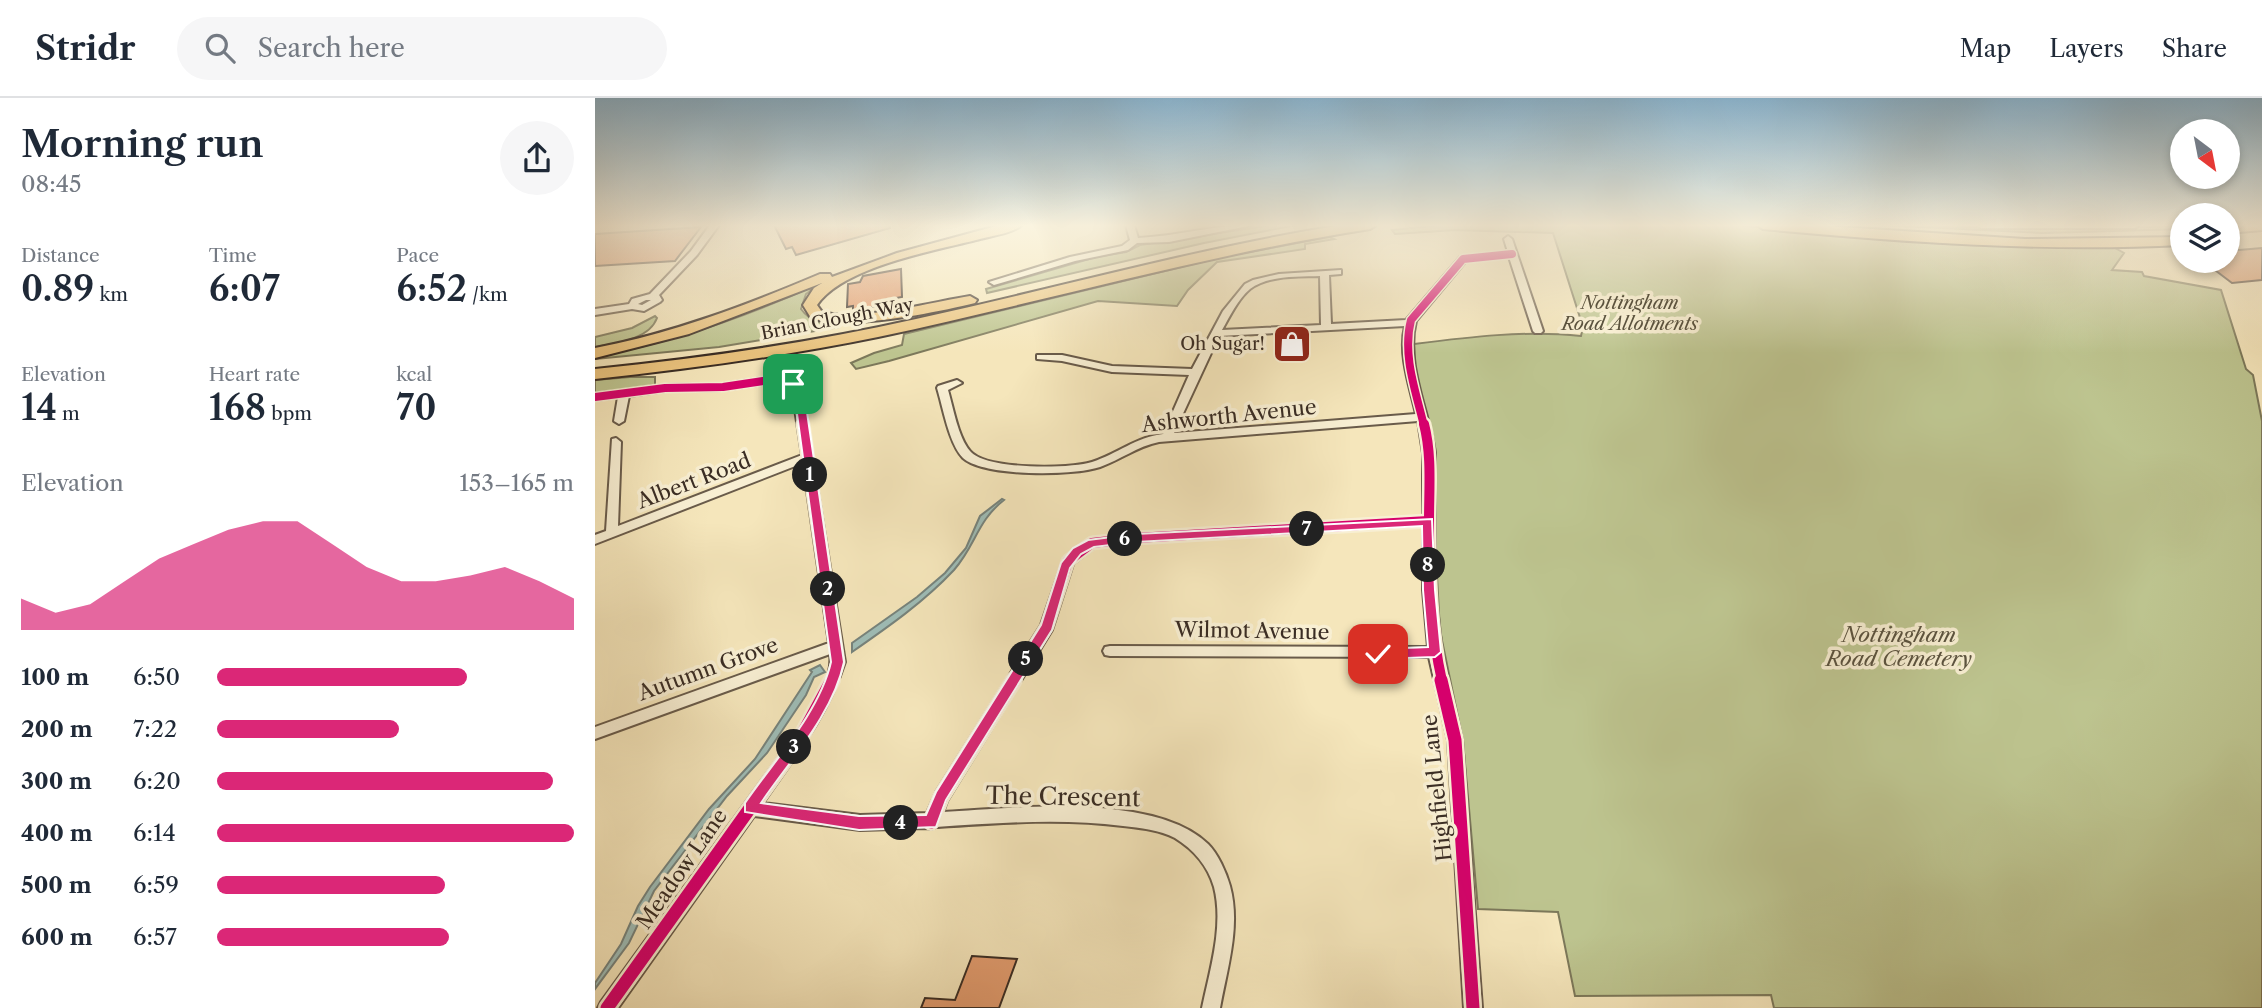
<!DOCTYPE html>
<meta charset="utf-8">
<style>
:root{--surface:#fff;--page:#f6f6f7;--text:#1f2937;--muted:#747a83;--line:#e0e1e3;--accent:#db2777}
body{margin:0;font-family:"Libre Caslon Text",serif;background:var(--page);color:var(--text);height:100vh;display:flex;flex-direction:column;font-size:26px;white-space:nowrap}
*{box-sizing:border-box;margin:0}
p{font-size:23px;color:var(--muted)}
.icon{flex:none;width:38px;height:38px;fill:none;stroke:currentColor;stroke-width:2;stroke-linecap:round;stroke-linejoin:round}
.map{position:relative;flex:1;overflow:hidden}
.drawer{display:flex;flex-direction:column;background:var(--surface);width:595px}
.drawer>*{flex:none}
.needle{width:46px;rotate:148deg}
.fabs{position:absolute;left:1575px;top:21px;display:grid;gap:14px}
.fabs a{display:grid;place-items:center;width:70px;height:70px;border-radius:50%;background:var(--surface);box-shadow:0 4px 10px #0003;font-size:35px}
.pin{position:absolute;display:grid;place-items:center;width:60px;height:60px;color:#fff;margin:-30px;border-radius:14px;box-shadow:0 4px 10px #0006}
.km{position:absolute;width:35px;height:35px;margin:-18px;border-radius:50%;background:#222;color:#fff;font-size:19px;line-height:35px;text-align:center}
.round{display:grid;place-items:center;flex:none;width:74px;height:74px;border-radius:37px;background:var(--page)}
.headline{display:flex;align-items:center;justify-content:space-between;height:119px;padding:0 21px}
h1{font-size:38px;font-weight:600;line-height:52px}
.stats{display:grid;grid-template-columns:repeat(3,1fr);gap:10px;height:119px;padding:7px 21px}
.stats div{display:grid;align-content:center}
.stats b{font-size:35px;font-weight:600}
.stats small{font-size:19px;font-weight:400}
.stats p{font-size:19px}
.chart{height:196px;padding:14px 21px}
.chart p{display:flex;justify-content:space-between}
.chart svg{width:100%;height:126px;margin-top:7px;fill:var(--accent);opacity:.7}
ul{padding:0 21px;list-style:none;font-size:23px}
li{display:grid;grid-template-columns:112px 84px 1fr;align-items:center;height:52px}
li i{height:18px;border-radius:9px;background:var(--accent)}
header{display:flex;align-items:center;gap:42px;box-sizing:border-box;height:98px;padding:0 35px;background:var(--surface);border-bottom:2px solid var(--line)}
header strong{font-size:33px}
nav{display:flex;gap:38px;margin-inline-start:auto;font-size:24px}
.search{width:490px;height:63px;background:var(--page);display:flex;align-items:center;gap:18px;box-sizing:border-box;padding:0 24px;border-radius:38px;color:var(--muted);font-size:26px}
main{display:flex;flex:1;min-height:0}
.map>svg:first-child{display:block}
.green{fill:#bdc48f;stroke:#7c785a;stroke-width:2}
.water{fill:#9fbeb8;stroke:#77847d;stroke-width:2}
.building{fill:#e19b6e;stroke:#3a2d24;stroke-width:2}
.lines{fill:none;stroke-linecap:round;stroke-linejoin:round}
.minor-casing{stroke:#695b4a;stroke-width:4}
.trunk-casing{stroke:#3a2d24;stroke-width:4}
.minor{fill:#f8efd3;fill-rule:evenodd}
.trunk{fill:#eac37e;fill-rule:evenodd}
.cycleway-far2-casing{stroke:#f8efd3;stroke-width:11}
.cycleway-far1-casing{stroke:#f8efd3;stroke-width:15}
.cycleway-casing{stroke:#f8efd3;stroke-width:18}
.cycleway-far2{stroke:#d6006c;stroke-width:8}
.cycleway-far1{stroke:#d6006c;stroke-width:10}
.cycleway{stroke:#d6006c;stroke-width:13}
.route{fill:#db2777;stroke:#fff;stroke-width:2}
.labels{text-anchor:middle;stroke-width:7;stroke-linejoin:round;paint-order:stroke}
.far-park-label{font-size:18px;font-style:italic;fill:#5b533f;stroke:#f8efd3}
.far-street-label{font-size:18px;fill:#3a2d24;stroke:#f8efd3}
.far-poi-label{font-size:18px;fill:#3a2d24;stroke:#f8efd3;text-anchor:end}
.street-label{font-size:21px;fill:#3a2d24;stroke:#f8efd3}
.park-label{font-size:21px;font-style:italic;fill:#5b533f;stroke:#f8efd3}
.near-street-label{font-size:24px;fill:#3a2d24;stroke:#f8efd3}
</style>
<header>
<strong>Stridr</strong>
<div class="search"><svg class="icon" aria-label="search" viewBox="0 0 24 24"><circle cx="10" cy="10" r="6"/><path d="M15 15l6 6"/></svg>Search here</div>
<nav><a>Map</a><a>Layers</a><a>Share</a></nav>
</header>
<main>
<section class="drawer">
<div class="headline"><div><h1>Morning run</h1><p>08:45</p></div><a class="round"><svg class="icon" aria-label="share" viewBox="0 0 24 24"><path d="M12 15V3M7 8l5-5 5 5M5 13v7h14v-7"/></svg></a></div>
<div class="stats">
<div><p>Distance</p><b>0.89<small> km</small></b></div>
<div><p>Time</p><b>6:07</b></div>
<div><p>Pace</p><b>6:52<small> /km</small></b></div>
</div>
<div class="stats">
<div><p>Elevation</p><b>14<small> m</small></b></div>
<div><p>Heart rate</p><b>168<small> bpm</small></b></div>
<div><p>kcal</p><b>70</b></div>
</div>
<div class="chart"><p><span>Elevation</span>153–165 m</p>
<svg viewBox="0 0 160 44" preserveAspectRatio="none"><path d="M0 44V33L10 38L20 35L30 27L40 19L50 14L60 9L70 6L80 6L90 14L100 22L110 27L120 27L130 25L140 22L150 27L160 33V44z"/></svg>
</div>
<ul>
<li><b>100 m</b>6:50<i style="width:70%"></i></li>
<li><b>200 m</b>7:22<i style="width:51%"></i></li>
<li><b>300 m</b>6:20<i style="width:94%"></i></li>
<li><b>400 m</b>6:14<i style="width:100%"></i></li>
<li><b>500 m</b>6:59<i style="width:64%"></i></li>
<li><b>600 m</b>6:57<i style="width:65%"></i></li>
</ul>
</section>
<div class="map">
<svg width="1667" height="910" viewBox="0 0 1667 910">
<rect width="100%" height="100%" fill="#f5e6bb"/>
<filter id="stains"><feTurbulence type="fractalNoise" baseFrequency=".00286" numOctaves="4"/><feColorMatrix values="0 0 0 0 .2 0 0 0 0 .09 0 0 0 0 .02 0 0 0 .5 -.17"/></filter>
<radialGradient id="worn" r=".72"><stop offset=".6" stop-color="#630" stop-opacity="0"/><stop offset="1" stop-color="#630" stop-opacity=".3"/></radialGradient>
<g class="green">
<path d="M677,127H701L609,145L392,195L391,191L501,159L531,154L545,147Z"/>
<path d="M846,127H1138L1335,145L1520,150L1529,155L1517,172L1547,174L1549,178L1626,192L1651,271L1658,277L1667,323V910H1179L1176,897L980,898L963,814L883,811L868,643L845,533L840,443L841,363L820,272L819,246C874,239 930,232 986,238L988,229L958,135L860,132L800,136L797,132Z"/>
<path d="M1285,127L1465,131L1587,128V131L1447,135Z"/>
<path d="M734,139L739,141L710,146V151L622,164L593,192L582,208L503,203L294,263L261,271L256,265L279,255L307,247L309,236L628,159Z"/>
<path d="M225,185L211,196L206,211C217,226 229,226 246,226L244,229L124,249L0,261V259C79,244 152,219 225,185Z"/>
<path d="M60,218L62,220C54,242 20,245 0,249V239L37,230Z"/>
<path d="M35,279H60V287L0,296V282Z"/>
</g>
<g class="water">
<path d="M407,401L409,402C382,423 381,447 359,472C329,504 293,529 257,554V545L322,499L350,475L371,450L385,418Z"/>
<path d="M225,567L230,574L219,579L211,597L172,655L132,698L59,793L34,845L0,891V885L26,846L43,808L55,789L114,711L160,661L217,574L215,572Z"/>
</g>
<g class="building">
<path d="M179,127H295V130L201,157L197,149L191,151Z"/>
<path d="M106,129L80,163L0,168V136Z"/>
<path d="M1667,150V182L1637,185L1608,163H1633V153Z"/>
<path d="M306,171L307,199L283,203V208L258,213V208L252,209L253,186L265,184L268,178Z"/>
<path d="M377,858L422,861L404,910H326L330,900L360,902Z"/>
</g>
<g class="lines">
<defs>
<g id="minor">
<path d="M115,127H124L102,157L64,197L67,202L65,204L49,213L37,211L0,217V211L34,206L37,201L55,196L96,153ZM51,202H56L47,207L43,206Z"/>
<path d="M531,127H539L543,140C582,138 619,127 658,127L574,144L542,145L533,152L480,163L399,187L394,184L475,159L527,148L535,142Z"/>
<path d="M1382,127H1544L1540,130H1386Z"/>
<path d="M913,138L917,141L948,233L946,235H940L938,233L914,159L871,163L821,223C810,266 834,312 840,355V492L847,554L867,642L887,910H869L853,642L834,559L515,558L510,557L508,553L510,549L515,548L833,549L828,492V428L541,444L500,449L478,466L457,532L352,703L348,714C418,710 559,694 613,746C623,756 631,774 635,788C646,828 632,871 625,910H607C615,871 629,828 619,789C613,768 598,751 580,740C565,732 545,730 528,728C466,720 403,725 341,729L336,731L332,730L265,732L159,718L23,910H3L6,904L201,635C214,612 239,583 235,556L0,641V629L234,545L208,365L0,446V437L11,433L17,341L21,340L26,344L23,428L207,357L197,291L190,287L175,285L128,292L70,293L34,298L29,323L24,326L19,323L23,299L0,302V296L70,287L128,286L175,279L196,282L206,287L250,564C233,617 199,660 168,705L265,717L332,715L341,694L446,527L469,460L493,442L541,436L828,419V355L823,323L564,344C543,348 525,362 505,369C479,378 389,379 368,360C354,346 348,309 342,290L343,288L362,282L367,285L353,292C358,309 363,339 375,353C391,372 474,371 497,364C522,356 541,339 568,336L594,277L517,274L467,263L442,261V257H467L517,268L597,271L628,213L650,186L658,182L684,176L746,172V176L734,177L736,226L811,222L865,159L913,154L909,141ZM725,178L726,227L627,232C635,218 643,201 655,191C673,177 703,179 725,178ZM810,228C803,256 815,289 821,316L579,335L624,238Z"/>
</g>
<g id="trunk">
<path d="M405,127H427C416,136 395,138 381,142C338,153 248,169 222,207L227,214C261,224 337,204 375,198L382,202L380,205C339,215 255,232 216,220L208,207L219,190L227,185L94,236L0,260V250C78,235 152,207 225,176H235L237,179L302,155Z"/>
<path d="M747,127H781L775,131C609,157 447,204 283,239C190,258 95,271 0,281V271C108,260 215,245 321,221C463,190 603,150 747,127Z"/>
<path d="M1162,127H1216L1430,141L1587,139V147C1447,154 1308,144 1168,131Z"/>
<path d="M1633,127H1667V132L1633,135Z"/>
</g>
</defs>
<use href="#minor" class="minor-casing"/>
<use href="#trunk" class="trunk-casing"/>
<use href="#minor" class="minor"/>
<use href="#trunk" class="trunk"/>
<defs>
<g id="cycleway-far2">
<path d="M0,299L70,290L128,289L175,282L192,284L202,289L208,328"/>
<path d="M829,328C821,294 807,257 816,222L868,161L917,156"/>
</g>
<g id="cycleway-far1">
<path d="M208,326L243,564L237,583"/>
<path d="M829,326C837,357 834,390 834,423C834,477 835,530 847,583"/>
<path d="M418,583L452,528L473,463L497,445L541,440L833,423"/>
</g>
<g id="cycleway">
<path d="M846,582L860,642L878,910"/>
<path d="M336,724L346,699L419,582"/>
<path d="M12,910L206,639L237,582"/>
</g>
</defs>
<use href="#cycleway-far2" class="cycleway-far2-casing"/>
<use href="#cycleway-far1" class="cycleway-far1-casing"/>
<use href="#cycleway" class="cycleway-casing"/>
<use href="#cycleway-far2" class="cycleway-far2"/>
<use href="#cycleway-far1" class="cycleway-far1"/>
<use href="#cycleway" class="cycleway"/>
</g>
<linearGradient id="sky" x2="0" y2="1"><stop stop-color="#8bb8d5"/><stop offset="0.5" stop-color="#faf4e0"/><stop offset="1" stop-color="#faf4e0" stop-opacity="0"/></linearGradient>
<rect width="1667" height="255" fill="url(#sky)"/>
<path class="route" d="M194,284H201L209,294L249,564C238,616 196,661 166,705L264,718L331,717L341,694L446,527L466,465L478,450L493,442L541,436L837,421L840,492L846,554L840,559L783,561L777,556L783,551L833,549L828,492L827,428L541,444L499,449L486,456L475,470L457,532L351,702L341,729L264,732L150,714V705C179,663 225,613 236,564L199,294L193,286Z"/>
<defs>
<symbol id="shop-square" viewBox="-11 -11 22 22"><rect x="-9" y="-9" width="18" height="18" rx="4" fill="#8f2418" stroke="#f8efd3"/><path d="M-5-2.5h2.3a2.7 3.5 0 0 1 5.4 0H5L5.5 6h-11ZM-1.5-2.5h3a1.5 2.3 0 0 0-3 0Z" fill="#fff"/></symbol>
</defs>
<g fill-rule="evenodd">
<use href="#shop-square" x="675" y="224" width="44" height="44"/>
</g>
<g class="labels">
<g class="far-park-label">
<text x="1035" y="211">Nottingham<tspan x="1035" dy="21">Road Allotments</tspan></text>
</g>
<g class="far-street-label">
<text transform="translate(242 221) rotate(-11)" y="6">Brian Clough Way</text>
</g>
<g class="far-poi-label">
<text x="670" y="252">Oh Sugar!</text>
</g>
<g class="street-label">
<text transform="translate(634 318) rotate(-6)" y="7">Ashworth Avenue</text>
<text transform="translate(99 383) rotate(-21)" y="7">Albert Road</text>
<text transform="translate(657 533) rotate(1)" y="7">Wilmot Avenue</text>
<text transform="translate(113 571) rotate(-20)" y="7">Autumn Grove</text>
<text transform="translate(842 690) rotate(-96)" y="7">Highfield Lane</text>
<text transform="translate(87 771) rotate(-55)" y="7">Meadow Lane</text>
</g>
<g class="park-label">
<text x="1304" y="544">Nottingham<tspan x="1304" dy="24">Road Cemetery</tspan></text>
</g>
<g class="near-street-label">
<text transform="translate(468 699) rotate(1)" y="8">The Crescent</text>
</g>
</g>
<rect width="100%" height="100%" filter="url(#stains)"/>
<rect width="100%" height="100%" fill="url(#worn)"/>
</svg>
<div class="fabs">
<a><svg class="needle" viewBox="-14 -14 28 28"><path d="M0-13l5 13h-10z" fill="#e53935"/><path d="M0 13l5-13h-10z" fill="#747a83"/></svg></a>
<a><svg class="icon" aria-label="layers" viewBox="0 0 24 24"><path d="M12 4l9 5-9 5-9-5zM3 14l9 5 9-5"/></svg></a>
</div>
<div class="pin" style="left:198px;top:286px;background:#1e9e55"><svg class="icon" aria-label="arrive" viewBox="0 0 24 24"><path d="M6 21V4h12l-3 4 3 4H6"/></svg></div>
<div class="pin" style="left:783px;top:556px;background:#d93025"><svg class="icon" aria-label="check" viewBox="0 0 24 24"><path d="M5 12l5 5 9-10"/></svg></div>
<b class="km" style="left:215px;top:377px">1</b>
<b class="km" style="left:233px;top:491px">2</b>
<b class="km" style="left:199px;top:649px">3</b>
<b class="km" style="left:306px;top:725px">4</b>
<b class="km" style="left:431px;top:561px">5</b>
<b class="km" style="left:530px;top:441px">6</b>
<b class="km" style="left:712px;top:431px">7</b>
<b class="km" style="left:833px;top:467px">8</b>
</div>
</main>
